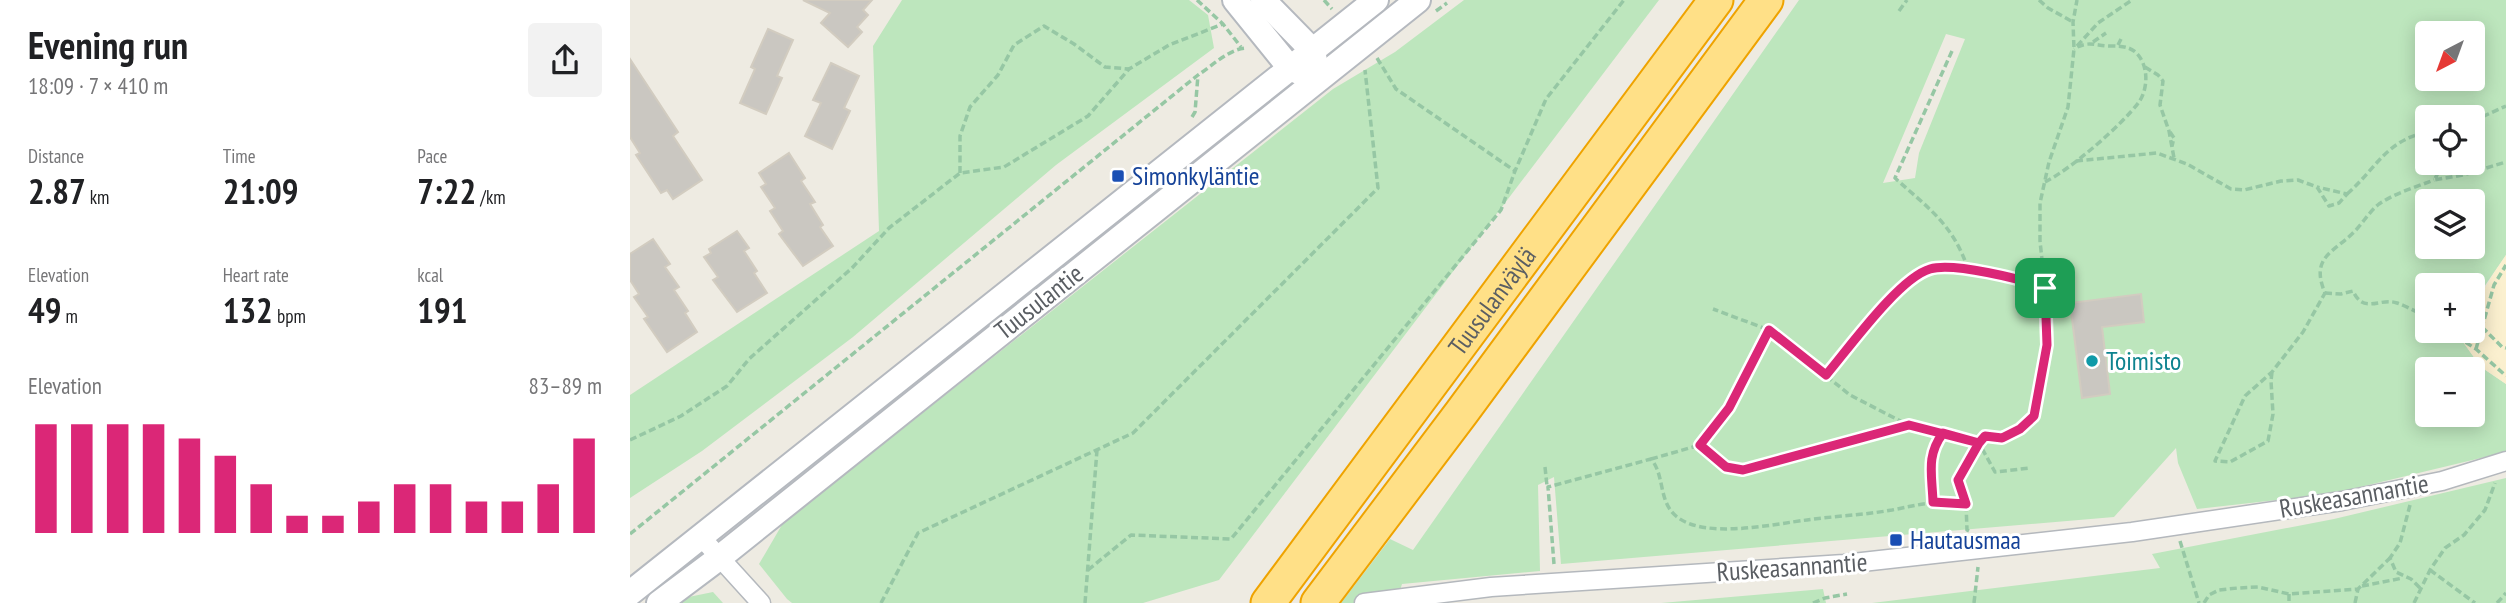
<!DOCTYPE html>
<meta charset="utf-8">
<style>
:root{--surface:#fff;--page:#f2f2f2;--text:#202124;--muted:#757577;--accent:#db2777}
body{margin:0;font-family:"PT Sans Narrow",sans-serif;background:var(--page);color:var(--text);height:100vh;display:flex;flex-direction:column;font-size:26px;white-space:nowrap}
*{box-sizing:border-box;margin:0}
p{font-size:23px;color:var(--muted)}
.icon{flex:none;width:38px;height:38px;fill:none;stroke:currentColor;stroke-width:2;stroke-linecap:round;stroke-linejoin:round}
.map{position:relative;flex:1;overflow:hidden}
.panel{display:flex;flex-direction:column;background:var(--surface);width:630px}
.panel>*{flex:none}
.needle{width:46px;rotate:221deg}
.controls{position:absolute;left:1785px;top:21px;display:grid;gap:14px}
.controls a{display:grid;place-items:center;width:70px;height:70px;border-radius:7px;background:var(--surface);box-shadow:0 4px 18px #0003;font-size:35px}
.pin{position:absolute;display:grid;place-items:center;width:60px;height:60px;color:#fff;margin:-30px;border-radius:14px;box-shadow:0 4px 10px #0006}
.round{display:grid;place-items:center;flex:none;width:74px;height:74px;border-radius:7px;background:var(--page)}
.head{display:flex;align-items:center;justify-content:space-between;height:119px;padding:0 28px}
h1{font-size:38px;font-weight:700;line-height:52px}
.metrics{display:grid;grid-template-columns:repeat(3,1fr);gap:10px;height:119px;padding:7px 28px}
.metrics div{display:grid;align-content:center}
.metrics b{font-size:35px;font-weight:700}
.metrics small{font-size:19px;font-weight:400}
.metrics p{font-size:19px}
.chart{height:196px;padding:14px 28px}
.chart p{display:flex;justify-content:space-between}
.chart svg{width:100%;height:126px;margin-top:7px;stroke:var(--accent);stroke-width:6}
main{display:flex;flex:1;min-height:0}
.map>svg:first-child{display:block}
.green{fill:#bde6bd;fill-rule:evenodd}
.sand{fill:#fbf0cf}
.building{fill:#cac7c1;stroke:#d2ccc0;stroke-width:2}
.lines{fill:none;stroke-linecap:round;stroke-linejoin:round}
.minor-casing{stroke:#b4b8bd;stroke-width:21}
.secondary-casing{stroke:#b5b9bf;stroke-width:28}
.motorway-casing{stroke:#efa300;stroke-width:37}
.path{stroke:#96c7a4;stroke-width:3.5;stroke-dasharray:7 3.5;stroke-linecap:butt}
.minor{stroke:#fff;stroke-width:18}
.secondary{stroke:#fff;stroke-width:24}
.motorway{stroke:#ffe087;stroke-width:33}
.route-casing{stroke:#fff;stroke-width:14}
.route{stroke:#db2777;stroke-width:9}
.transit-dot{fill:#1a4fb4;stroke:#fff;stroke-width:2.5}
.culture-dot{fill:#0f9aa8;stroke:#fff;stroke-width:2.5}
.labels{text-anchor:middle;stroke-width:6;stroke-linejoin:round;paint-order:stroke}
.transit-label{font-size:26px;fill:#164399;stroke:#fff;text-anchor:start}
.street-label{font-size:26px;fill:#5a5e63;stroke:#fff}
.culture-label{font-size:26px;fill:#0d838f;stroke:#fff;text-anchor:start}
</style>
<main>
<section class="panel">
<div class="head"><div><h1>Evening run</h1><p>18:09 · 7 × 410 m</p></div><a class="round"><svg class="icon" aria-label="share" viewBox="0 0 24 24"><path d="M12 15V3M7 8l5-5 5 5M5 13v7h14v-7"/></svg></a></div>
<div class="metrics">
<div><p>Distance</p><b>2.87<small> km</small></b></div>
<div><p>Time</p><b>21:09</b></div>
<div><p>Pace</p><b>7:22<small> /km</small></b></div>
</div>
<div class="metrics">
<div><p>Elevation</p><b>49<small> m</small></b></div>
<div><p>Heart rate</p><b>132<small> bpm</small></b></div>
<div><p>kcal</p><b>191</b></div>
</div>
<div class="chart"><p><span>Elevation</span>83–89 m</p>
<svg viewBox="0 0 160 44" preserveAspectRatio="none"><path d="M5 44V6M15 44V6M25 44V6M35 44V6M45 44V11M55 44V17M65 44V27M75 44V38M85 44V38M95 44V33M105 44V27M115 44V27M125 44V33M135 44V33M145 44V27M155 44V11"/></svg>
</div>
</section>
<div class="map">
<svg width="1876" height="603" viewBox="0 0 1876 603">
<rect width="100%" height="100%" fill="#eeebe2"/>
<g class="green">
<path d="M272,0H559L578,15L584,48L426,165L223,337L72,451L0,498V395L249,231L243,46Z"/>
<path d="M834,0H1029L589,580L513,603H162L157,599L129,564L153,523L703,89L765,52Z"/>
<path d="M1169,0H1876V255L1854,287L1843,315V285H1797V331H1837L1833,342L1851,367L1876,384V452L1701,494L1567,509L1548,463L1546,448L1484,517L931,564L924,477L908,485L910,571L772,584L766,603H711L760,539L783,550ZM1797,33H1843V79H1797ZM1316,34L1335,39L1289,153L1285,178L1253,183ZM1797,117H1843V163H1797ZM1797,201H1843V247H1797ZM1797,369H1843V415H1797Z"/>
<path d="M1876,478V603H1242L1530,568L1522,554L1704,519Z"/>
<path d="M1193,589L1196,603H1031Z"/>
<path d="M83,592L93,603H40L44,600Z"/>
</g>
<path class="sand" d="M1876,255V384L1851,367L1833,342L1837,331H1843C1843,301 1860,279 1876,255Z"/>
<g class="building">
<path d="M173,0H242L233,10L238,15L227,27L232,32L218,47L191,23L200,13Z"/>
<path d="M138,29L163,40L147,76L152,78L136,114L110,103L125,69L121,67Z"/>
<path d="M0,59L48,132L43,136L72,180L43,199L37,190L31,193L6,155L10,153L0,137Z"/>
<path d="M201,63L229,76L214,108L220,111L202,149L175,136L191,103L183,100Z"/>
<path d="M159,153L175,178L171,181L185,202L180,204L193,225L190,227L203,246L173,266L149,234L153,231L140,211L145,208L131,187L136,184L129,173Z"/>
<path d="M107,231L119,248L114,251L127,271L124,273L137,293L107,312L83,280L88,277L74,257L81,253L79,249Z"/>
<path d="M23,239L40,264L35,267L49,287L44,290L58,311L55,313L67,332L37,352L14,319L18,317L4,297L9,294L0,280V254Z"/>
<path d="M1511,294L1514,322L1472,327L1480,394L1452,398L1440,303Z"/>
</g>
<g class="lines">
<defs>
<g id="minor">
<path d="M71,537L131,603"/>
<path d="M734,603L861,587L1214,564L1502,532L1712,501L1812,481L1876,461"/>
</g>
<g id="secondary">
<path d="M605,0L660,68L675,75"/>
<path d="M633,0L683,51L686,66"/>
<path d="M0,593L746,0"/>
<path d="M29,603L89,558L788,0"/>
</g>
<g id="motorway">
<path id="s1" d="M638,603L1086,0"/>
<path d="M688,603L832,412L1136,0"/>
</g>
</defs>
<use href="#minor" class="minor-casing"/>
<use href="#secondary" class="secondary-casing"/>
<use href="#motorway" class="motorway-casing"/>
<g class="path">
<path d="M567,0L593,24L611,47"/>
<path d="M694,0L702,9"/>
<path d="M1409,0L1418,8L1443,22"/>
<path d="M806,11L817,3"/>
<path d="M1269,11L1277,0"/>
<path d="M1463,42L1476,33"/>
<path d="M1488,45L1491,39"/>
<path d="M1447,46L1468,23L1502,0"/>
<path d="M1322,51L1265,178C1298,208 1323,224 1338,269L1398,282L1415,288"/>
<path d="M747,58L766,89L885,171"/>
<path d="M1515,67L1528,75L1533,81L1530,105L1539,131L1544,158"/>
<path d="M562,117L565,112L568,75"/>
<path d="M1843,121L1876,106"/>
<path d="M1540,132L1544,138L1542,146"/>
<path d="M1446,161L1527,153L1557,164L1601,189L1614,190L1651,181L1668,180L1687,187L1699,206L1709,203L1717,194L1687,187"/>
<path d="M1814,163L1804,180L1833,175L1876,162"/>
<path d="M330,173V136L340,107L368,75L384,45L414,26L444,44L475,67L499,69"/>
<path d="M1415,182C1441,169 1492,125 1509,102C1517,90 1518,73 1512,61C1505,47 1495,46 1480,46C1466,46 1458,40 1444,49"/>
<path d="M1717,194C1746,169 1755,141 1797,132"/>
<path d="M1695,293L1711,294L1723,291C1734,315 1750,297 1767,303C1776,306 1789,313 1797,318"/>
<path d="M1852,327L1872,347L1876,348"/>
<path d="M1139,330L1220,395L1278,425"/>
<path d="M1818,331L1846,349L1876,376"/>
<path d="M1846,349L1864,285L1876,265"/>
<path d="M1642,372L1641,381L1643,414L1638,441L1600,462L1585,461L1615,396L1642,372L1673,332L1695,293C1680,257 1703,253 1724,232C1733,223 1739,212 1749,204C1765,193 1786,187 1804,180"/>
<path d="M1196,375L1269,290C1290,271 1309,263 1337,268"/>
<path d="M0,440L51,416L97,386L119,359L222,268L259,228L330,173L374,167L458,116L499,69L539,45L593,24"/>
<path d="M1070,445L1099,408L1139,330L1083,309"/>
<path d="M1021,459L1070,445L1096,467L1113,470L1279,425L1313,433"/>
<path d="M915,467L917,486"/>
<path d="M1303,502C1302,474 1296,456 1313,433L1349,443L1365,472L1400,468"/>
<path d="M1780,505L1770,543L1760,558L1766,572L1781,579L1791,589"/>
<path d="M1339,531L1337,530L1336,504L1328,480L1355,437L1372,438L1390,429L1404,416L1417,345L1415,288L1410,241V203L1419,162L1438,107L1444,49L1443,22L1447,0"/>
<path d="M0,534L568,75C582,66 600,48 617,48"/>
<path d="M1550,541L1569,603"/>
<path d="M924,564L918,487L1021,459C1035,475 1028,501 1046,516C1074,540 1143,524 1177,520C1205,516 1234,515 1262,510C1288,505 1309,499 1336,504"/>
<path d="M458,570L501,535L601,539L871,210L885,171L916,99L994,0"/>
<path d="M1800,570L1845,603"/>
<path d="M1732,586L1773,578"/>
<path d="M1659,594V603"/>
<path d="M251,603L288,533L503,433L748,188L735,70"/>
<path d="M455,603L467,450"/>
<path d="M1183,603L1195,598L1217,594"/>
<path d="M1344,603L1348,567"/>
<path d="M1574,603L1579,595L1589,590L1608,588L1628,587L1659,594L1728,589L1760,558"/>
<path d="M1725,603L1728,589"/>
<path d="M1784,603L1800,570L1815,548L1834,535L1855,510L1865,483"/>
<path d="M1867,603L1876,593"/>
</g>
<use href="#minor" class="minor"/>
<use href="#secondary" class="secondary"/>
<use href="#motorway" class="motorway"/>
</g>
<g class="lines">
<defs>
<path id="route" d="M1415,288C1392,279 1323,262 1300,269C1269,278 1219,348 1196,375L1139,330L1099,408L1070,445L1096,467L1113,470L1279,425L1349,443L1328,480L1336,504L1303,502C1302,474 1296,456 1313,433L1349,443L1355,436L1372,438L1390,429L1404,416L1417,345L1415,288"/>
</defs>
<use href="#route" class="route-casing"/>
<use href="#route" class="route"/>
</g>
<g class="transit-dot">
<rect x="481" y="169" width="14" height="14" rx="3.5"/>
<rect x="1259" y="533" width="14" height="14" rx="3.5"/>
</g>
<circle class="culture-dot" cx="1462" cy="361" r="7"/>
<g class="labels">
<g class="transit-label">
<text x="502" y="185">Simonkyläntie</text>
<text x="1280" y="549">Hautausmaa</text>
</g>
<g class="street-label">
<text transform="translate(409 302) rotate(-38)" y="9">Tuusulantie</text>
<text dy="9" stroke="none"><textPath href="#s1" startOffset="376">Tuusulanväylä</textPath></text>
<text transform="translate(1724 496) rotate(-10)" y="9">Ruskeasannantie</text>
<text transform="translate(1162 567) rotate(-4)" y="9">Ruskeasannantie</text>
</g>
<g class="culture-label">
<text x="1476" y="370">Toimisto</text>
</g>
</g>
</svg>
<div class="controls">
<a><svg class="needle" viewBox="-14 -14 28 28"><path d="M0-13l5 13h-10z" fill="#e53935"/><path d="M0 13l5-13h-10z" fill="#757577"/></svg></a>
<a><svg class="icon" aria-label="locate" viewBox="0 0 24 24"><circle cx="12" cy="12" r="6"/><path d="M12 2v4M12 18v4M2 12h4M18 12h4"/></svg></a>
<a><svg class="icon" aria-label="layers" viewBox="0 0 24 24"><path d="M12 4l9 5-9 5-9-5zM3 14l9 5 9-5"/></svg></a>
<a>+</a>
<a>−</a>
</div>
<div class="pin" style="left:1415px;top:288px;background:#1e9e55"><svg class="icon" aria-label="arrive" viewBox="0 0 24 24"><path d="M6 21V4h12l-3 4 3 4H6"/></svg></div>
</div>
</main>
